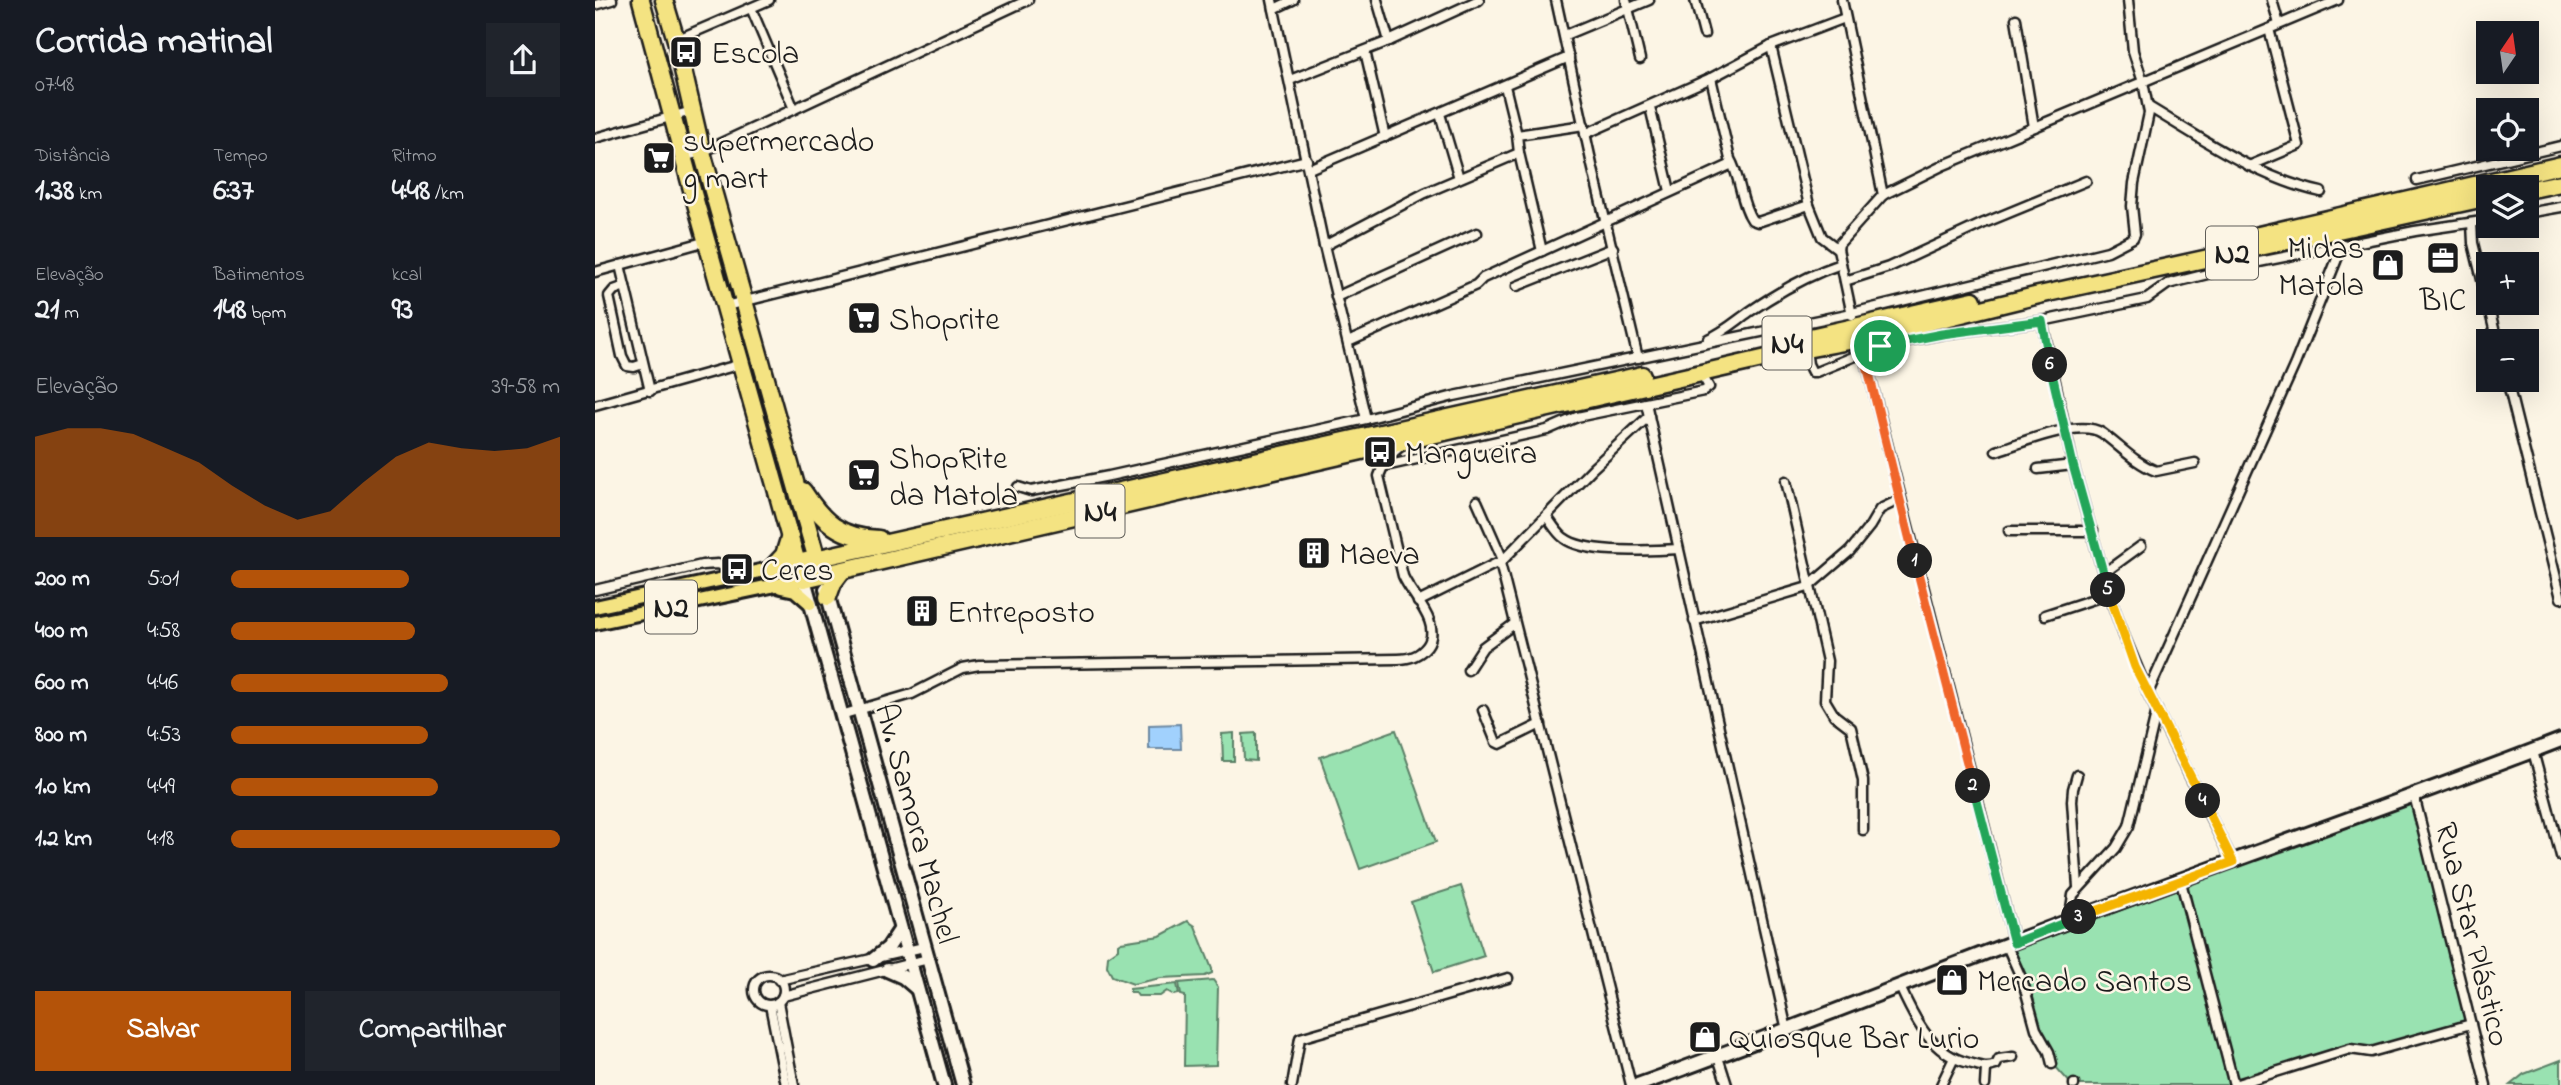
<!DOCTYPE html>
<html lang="pt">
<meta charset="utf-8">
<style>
:root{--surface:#171b24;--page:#20242c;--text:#f1f3f6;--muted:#9ea1a6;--accent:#b45309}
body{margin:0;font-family:"Indie Flower",sans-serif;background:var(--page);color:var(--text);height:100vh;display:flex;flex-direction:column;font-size:26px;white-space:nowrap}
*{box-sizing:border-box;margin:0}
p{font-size:23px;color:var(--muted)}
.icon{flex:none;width:38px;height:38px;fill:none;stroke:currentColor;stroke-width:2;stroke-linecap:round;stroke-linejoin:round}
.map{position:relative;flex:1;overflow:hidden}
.drawer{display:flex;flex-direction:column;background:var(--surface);width:595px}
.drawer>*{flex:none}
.needle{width:46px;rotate:13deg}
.fabs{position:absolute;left:1881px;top:21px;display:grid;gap:14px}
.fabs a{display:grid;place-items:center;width:63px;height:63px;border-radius:0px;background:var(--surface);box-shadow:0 7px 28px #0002;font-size:35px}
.pin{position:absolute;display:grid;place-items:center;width:60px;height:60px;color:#fff;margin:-30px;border:4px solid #fff;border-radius:50%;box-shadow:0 2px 7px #0007}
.km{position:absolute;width:35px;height:35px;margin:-18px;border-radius:50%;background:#222;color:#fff;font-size:19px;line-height:35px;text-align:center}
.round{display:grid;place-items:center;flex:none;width:74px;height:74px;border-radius:0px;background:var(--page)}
.summary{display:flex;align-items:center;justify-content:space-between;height:119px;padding:0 35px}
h1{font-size:38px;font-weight:700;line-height:52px}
.metrics{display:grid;grid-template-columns:repeat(3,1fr);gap:10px;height:119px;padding:7px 35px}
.metrics div{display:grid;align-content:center}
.metrics b{font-size:30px;font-weight:700}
.metrics small{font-size:19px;font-weight:400}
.metrics p{font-size:19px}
.chart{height:196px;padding:14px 35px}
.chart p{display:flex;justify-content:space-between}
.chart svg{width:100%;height:126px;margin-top:7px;fill:var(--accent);opacity:.7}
.button{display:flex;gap:14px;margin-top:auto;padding:14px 35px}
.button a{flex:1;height:80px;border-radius:0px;background:var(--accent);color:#fff;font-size:28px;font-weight:700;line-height:80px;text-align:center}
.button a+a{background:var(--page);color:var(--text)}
ul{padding:0 35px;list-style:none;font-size:23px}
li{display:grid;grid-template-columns:112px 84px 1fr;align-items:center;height:52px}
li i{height:18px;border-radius:9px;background:var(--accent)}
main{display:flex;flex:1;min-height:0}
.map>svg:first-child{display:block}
.green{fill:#99e2b1;stroke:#5a7f66;stroke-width:2}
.water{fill:#a1d1fd;stroke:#6c89a3;stroke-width:2}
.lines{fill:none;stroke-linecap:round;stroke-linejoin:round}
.street-casing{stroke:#1c1c1c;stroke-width:13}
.secondary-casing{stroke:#1c1c1c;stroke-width:18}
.primary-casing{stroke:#1c1c1c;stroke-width:18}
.highway-casing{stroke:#1c1c1c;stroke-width:21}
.street{stroke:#fcf5e5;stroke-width:8}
.secondary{stroke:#fcf5e5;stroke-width:12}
.primary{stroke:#f4e382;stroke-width:12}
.highway{stroke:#f4e382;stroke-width:16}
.split-1-casing{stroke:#fff;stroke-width:14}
.split-2-casing{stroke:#fff;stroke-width:14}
.split-3-casing{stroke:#fff;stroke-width:14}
.split-4-casing{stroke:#fff;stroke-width:14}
.split-5-casing{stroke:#fff;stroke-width:14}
.split-6-casing{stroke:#fff;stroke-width:14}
.split-7-casing{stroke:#fff;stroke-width:14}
.split-1{stroke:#f0652b;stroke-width:9}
.split-2{stroke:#f0652b;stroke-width:9}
.split-3{stroke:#22a559;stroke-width:9}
.split-4{stroke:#f5b400;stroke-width:9}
.split-5{stroke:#f5b400;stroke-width:9}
.split-6{stroke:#22a559;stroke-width:9}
.split-7{stroke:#22a559;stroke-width:9}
.labels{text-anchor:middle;stroke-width:5;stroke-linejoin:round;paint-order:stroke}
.shield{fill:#fcf5e5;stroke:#5f5d58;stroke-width:2}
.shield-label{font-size:30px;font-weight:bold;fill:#1c1c1c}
.poi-label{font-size:32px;fill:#1c1c1c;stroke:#fcf5e5;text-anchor:start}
.street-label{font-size:32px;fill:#1c1c1c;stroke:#fcf5e5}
</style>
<main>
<section class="drawer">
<div class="summary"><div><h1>Corrida matinal</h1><p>07:48</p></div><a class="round"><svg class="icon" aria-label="share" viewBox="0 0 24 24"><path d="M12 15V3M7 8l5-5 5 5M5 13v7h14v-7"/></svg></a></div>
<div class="metrics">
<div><p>Distância</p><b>1.38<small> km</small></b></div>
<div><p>Tempo</p><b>6:37</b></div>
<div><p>Ritmo</p><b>4:48<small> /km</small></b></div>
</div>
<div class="metrics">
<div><p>Elevação</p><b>21<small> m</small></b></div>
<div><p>Batimentos</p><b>148<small> bpm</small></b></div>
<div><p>kcal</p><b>93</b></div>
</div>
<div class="chart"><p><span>Elevação</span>39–58 m</p>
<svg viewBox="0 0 160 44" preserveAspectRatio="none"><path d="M0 44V9L10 6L20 6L30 8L40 13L50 18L60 26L70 33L80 38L90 35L100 25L110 16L120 11L130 13L140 14L150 13L160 9V44z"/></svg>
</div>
<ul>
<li><b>200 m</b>5:01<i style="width:54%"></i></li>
<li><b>400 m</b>4:58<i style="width:56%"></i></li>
<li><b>600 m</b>4:46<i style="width:66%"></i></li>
<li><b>800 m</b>4:53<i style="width:60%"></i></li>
<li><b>1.0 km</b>4:49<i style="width:63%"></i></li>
<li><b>1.2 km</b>4:18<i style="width:100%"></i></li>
</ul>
<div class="button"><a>Salvar</a><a>Compartilhar</a></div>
</section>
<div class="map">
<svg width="1966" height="1085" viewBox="0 0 1966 1085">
<rect width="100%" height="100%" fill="#fcf5e5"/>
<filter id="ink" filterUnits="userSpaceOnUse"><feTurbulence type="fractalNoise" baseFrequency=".0143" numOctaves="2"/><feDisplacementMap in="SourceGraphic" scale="14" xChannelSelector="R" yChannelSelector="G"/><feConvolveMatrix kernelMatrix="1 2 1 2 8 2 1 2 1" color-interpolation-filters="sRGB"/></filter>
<g filter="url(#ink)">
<g class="green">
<path d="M801,730L841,842L765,869L725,757Z"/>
<path d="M639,733V761H628L627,734Z"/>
<path d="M661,733V761L649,760L648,734Z"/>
<path d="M1817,802L1878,1017L1866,1032L1651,1078L1642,1085H1477L1459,1065L1416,951Z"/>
<path d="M866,886L889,956L839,972L816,902Z"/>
<path d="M593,921L600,926L617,969V973L610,976L566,978L538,984L517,976L512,966L513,956L523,949V944L526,942L565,936Z"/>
<path d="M618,980L623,987L621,1065L589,1066L590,996L586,995L584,983Z"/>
<path d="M582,984L584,994L579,995L572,991L565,996H543L540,992H535V989Z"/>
<path d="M1966,1060V1085H1915L1929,1074Z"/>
</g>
<path class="water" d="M585,724L586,749H554V725Z"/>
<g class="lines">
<defs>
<g id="street">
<path d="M677,0L729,246L771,419"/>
<path d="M782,0L794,41"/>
<path d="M961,0L997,165L1043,358"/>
<path d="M1031,0L1045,59"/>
<path d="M1100,0L1109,34"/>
<path d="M1247,0L1288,195"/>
<path d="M1677,0L1684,24"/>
<path d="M0,5L17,0"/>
<path d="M156,8L199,109"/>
<path d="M679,9L698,0"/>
<path d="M1421,19L1439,127"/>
<path d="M970,35L1054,0"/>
<path d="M81,40L174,0"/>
<path d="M1176,46L1214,205L1227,237L1243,249"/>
<path d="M770,51L790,137"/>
<path d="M1116,78L1135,159C1146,178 1145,202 1157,220L1163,222L1214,205"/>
<path d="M695,80L794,41L884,0"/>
<path d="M910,86L922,135"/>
<path d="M1055,107L1075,191"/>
<path d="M1554,107C1609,140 1663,178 1726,192"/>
<path d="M845,114L864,178"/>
<path d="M990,134L1116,78L1176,46L1250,18"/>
<path d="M0,138L97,111"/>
<path d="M924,153L947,251"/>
<path d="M88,157L107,152L433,0"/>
<path d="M1654,166L1704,145L1674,29"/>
<path d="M714,169L974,57"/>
<path d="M1822,180L1966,146"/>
<path d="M1932,213L1966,207"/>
<path d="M1877,223L1878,243L1902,341"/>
<path d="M729,246L830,193L924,153L922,135L989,125"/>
<path d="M25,265L55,391"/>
<path d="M0,272L112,241"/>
<path d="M1250,281L1294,267L1389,223L1491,181"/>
<path d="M30,286L19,290L14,296L27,356L32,366L39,367L48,364"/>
<path d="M922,286L1018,248"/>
<path d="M741,297L882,233"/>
<path d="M131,306L712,160"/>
<path d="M1257,315L1243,249L1244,244L1288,195L1349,165L1743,0"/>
<path d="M1447,321L1478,465L1514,594L1530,638L1553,693L1638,862"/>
<path d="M1113,339C1129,332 1140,322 1154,312C1183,292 1213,275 1246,264"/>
<path d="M753,342L881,285L888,278L1137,164"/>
<path d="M1211,349L1213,364L1217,372H1221L1285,346L1347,334L1447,321L1552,299L1573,284L1644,266L1820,231L1894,220"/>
<path d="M1268,349L1419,943"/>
<path d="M1912,380L1966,598"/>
<path d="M1051,403C1099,612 1146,821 1192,1030"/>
<path d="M0,405L146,364"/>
<path d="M1401,451C1426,443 1484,418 1507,433C1525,446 1540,463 1561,471L1600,463"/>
<path d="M786,467L952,430L982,417L1109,391L1114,387L1106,373"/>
<path d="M1443,469L1478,465"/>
<path d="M1191,481L1232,661L1230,700L1239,715L1256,728L1260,745L1268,781V830"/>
<path d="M423,487L436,491L514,476L771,419L859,396L1257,313L1513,251L1538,238L1540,234L1537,206L1539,183L1554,113L1548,82L1538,51L1533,0"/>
<path d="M882,501L908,560"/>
<path d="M952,517C957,524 962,533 969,538C991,555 1056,550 1083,549"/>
<path d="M1414,531H1498"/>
<path d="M905,563L1036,1085"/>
<path d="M1509,573L1546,546"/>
<path d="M0,590L107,565L123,564L146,573"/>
<path d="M823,602L908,560L998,468L1054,416"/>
<path d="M1450,615L1514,594"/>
<path d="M1099,621L1213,587L1255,551L1275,526L1285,509L1304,500"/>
<path d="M873,670L888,647L919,624"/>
<path d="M1553,693L1700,364L1748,244"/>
<path d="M888,710L901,742L905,744L946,724"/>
<path d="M246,715L317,694L368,668L384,665L803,659C815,659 824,656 832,646C848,624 817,597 808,576L784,476L791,459L807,445"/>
<path d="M1938,751L1966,856"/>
<path d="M1482,775L1478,789L1477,801L1483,887"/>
<path d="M1819,795L1891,1085"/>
<path d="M1586,882L1639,1085L1755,1049L1776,1052L1876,1024"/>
<path d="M1474,921L1478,895L1521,848L1534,826L1562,710"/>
<path d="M1412,946L1428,982L1441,1029L1454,1052L1457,1064"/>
<circle cx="174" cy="990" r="15"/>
<path d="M184,980L329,947"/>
<path d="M1305,987C1320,1020 1336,1054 1374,1063C1386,1066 1390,1069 1401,1065L1404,1059L1418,1057"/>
<path d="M188,996L333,959"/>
<path d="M183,1002L199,1085"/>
<path d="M175,1005L191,1085"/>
<path d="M1123,1057L1132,1085"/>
<path d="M1479,1084V1085"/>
<path d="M697,1085L705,1038L913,978"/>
<path d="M1346,1085L1359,1058"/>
<path d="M1390,1085L1391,1069"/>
</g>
<g id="secondary">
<path d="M209,579L349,1085"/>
<path d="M231,589L368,1085"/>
<path d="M278,960L293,948L305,930"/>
<path d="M292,970L308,977L322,989"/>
<path d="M1043,1085C1188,1033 1330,975 1474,921C1637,860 1803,803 1966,740"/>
</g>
<g id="primary">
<path d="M186,587L200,590L215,603"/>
<path d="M0,607L202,563"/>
<path d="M0,623L209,579"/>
</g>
<g id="highway">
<path d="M46,0L96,186L202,563L209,579L1211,349L1265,339L1444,295L1894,197"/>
<path d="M69,0L81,40L107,152L224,567"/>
<path d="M1932,190L1966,183"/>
<path d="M1625,244L1966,165"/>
<path d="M1202,340L1378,300"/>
<path d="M208,491C228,522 245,538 284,539"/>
<path d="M202,563L1047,375"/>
<path d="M176,569L189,555L195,536"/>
<path d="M233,597L238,583L247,571"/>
</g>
</defs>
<use href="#street" class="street-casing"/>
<use href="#secondary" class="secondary-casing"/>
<use href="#primary" class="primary-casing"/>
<use href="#highway" class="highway-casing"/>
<use href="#street" class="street"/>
<use href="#secondary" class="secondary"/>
<use href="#primary" class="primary"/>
<use href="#highway" class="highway"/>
</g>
</g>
<g class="lines" filter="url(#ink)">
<defs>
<path id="split-1" d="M1285,346L1269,353L1320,561"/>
<path id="split-2" d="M1320,561L1378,786"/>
<path id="split-3" d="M1378,786L1419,943L1484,917"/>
<path id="split-4" d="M1484,917L1638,862L1608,801"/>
<path id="split-5" d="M1513,590L1540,667L1608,801"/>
<path id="split-6" d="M1455,365L1478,465L1513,590"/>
<path id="split-7" d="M1285,346L1347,334L1447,321L1455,365"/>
</defs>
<use href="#split-1" class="split-1-casing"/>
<use href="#split-2" class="split-2-casing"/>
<use href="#split-3" class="split-3-casing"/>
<use href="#split-4" class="split-4-casing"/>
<use href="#split-5" class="split-5-casing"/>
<use href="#split-6" class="split-6-casing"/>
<use href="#split-7" class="split-7-casing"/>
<use href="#split-1" class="split-1"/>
<use href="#split-2" class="split-2"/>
<use href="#split-3" class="split-3"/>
<use href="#split-4" class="split-4"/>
<use href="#split-5" class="split-5"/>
<use href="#split-6" class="split-6"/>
<use href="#split-7" class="split-7"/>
</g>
<defs>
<symbol id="bus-square" viewBox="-11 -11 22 22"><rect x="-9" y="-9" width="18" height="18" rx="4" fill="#1c1c1c" stroke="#fcf5e5"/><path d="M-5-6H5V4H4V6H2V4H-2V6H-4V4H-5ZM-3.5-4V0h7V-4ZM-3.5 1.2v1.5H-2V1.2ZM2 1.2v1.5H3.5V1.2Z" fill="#fff"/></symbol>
<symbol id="supermarket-square" viewBox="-11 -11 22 22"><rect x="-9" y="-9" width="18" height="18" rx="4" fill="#1c1c1c" stroke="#fcf5e5"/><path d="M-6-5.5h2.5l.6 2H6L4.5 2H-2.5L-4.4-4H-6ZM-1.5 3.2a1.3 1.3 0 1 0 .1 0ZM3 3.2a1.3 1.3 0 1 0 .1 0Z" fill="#fff"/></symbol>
<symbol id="office-square" viewBox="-11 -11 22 22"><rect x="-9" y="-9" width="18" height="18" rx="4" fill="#1c1c1c" stroke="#fcf5e5"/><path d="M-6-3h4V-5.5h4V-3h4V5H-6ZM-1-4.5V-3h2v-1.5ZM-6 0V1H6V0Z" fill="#fff"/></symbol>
<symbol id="shop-square" viewBox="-11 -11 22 22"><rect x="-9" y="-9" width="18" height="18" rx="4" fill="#1c1c1c" stroke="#fcf5e5"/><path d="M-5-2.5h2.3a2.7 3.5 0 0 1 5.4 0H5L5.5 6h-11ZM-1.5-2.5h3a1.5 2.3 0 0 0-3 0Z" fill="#fff"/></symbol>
<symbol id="building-square" viewBox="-11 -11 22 22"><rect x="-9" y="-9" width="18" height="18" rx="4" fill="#1c1c1c" stroke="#fcf5e5"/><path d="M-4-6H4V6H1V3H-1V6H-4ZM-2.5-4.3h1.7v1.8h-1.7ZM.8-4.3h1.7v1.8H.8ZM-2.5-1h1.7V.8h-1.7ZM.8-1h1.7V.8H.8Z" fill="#fff"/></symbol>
</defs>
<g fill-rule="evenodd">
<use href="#bus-square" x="72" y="33" width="38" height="38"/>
<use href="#supermarket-square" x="45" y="139" width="38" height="38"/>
<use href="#office-square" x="1829" y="239" width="38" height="38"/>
<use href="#shop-square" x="1774" y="246" width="38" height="38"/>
<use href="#supermarket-square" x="250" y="299" width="38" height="38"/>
<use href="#bus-square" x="766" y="433" width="38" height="38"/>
<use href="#supermarket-square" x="250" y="456" width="38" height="38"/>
<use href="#building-square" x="700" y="534" width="38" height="38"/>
<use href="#bus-square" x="123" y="550" width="38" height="38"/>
<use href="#building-square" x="308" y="592" width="38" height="38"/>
<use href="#shop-square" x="1338" y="961" width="38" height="38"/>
<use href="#shop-square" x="1091" y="1018" width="38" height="38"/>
</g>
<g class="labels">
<g class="shield">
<rect x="1611" y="226.5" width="52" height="53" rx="5"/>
<rect x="1167.5" y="316.5" width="49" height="53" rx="5"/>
<rect x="480.5" y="484.5" width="49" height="53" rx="5"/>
<rect x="50" y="580.5" width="52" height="53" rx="5"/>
</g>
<g class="shield-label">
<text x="1637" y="263">N2</text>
<text x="1192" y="353">N4</text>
<text x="505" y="521">N4</text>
<text x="76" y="617">N2</text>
</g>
<g class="poi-label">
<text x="116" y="63">Escola</text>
<text x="88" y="151">supermercado<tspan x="88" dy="37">g mart</tspan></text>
<text x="1769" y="258" text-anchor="end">Midas<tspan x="1769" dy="37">Matola</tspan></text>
<text x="1848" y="310" text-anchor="middle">BIC</text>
<text x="294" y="329">Shoprite</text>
<text x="810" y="463">Mangueira</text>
<text x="294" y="468">ShopRite<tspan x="294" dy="37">da Matola</tspan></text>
<text x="744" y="564">Maeva</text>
<text x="166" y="580">Ceres</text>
<text x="352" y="622">Entreposto</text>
<text x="1382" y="991">Mercado Santos</text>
<text x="1134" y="1048">Quiosque Bar Lurio</text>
</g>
<g class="street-label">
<text transform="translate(323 823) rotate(75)" y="11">Av. Samora Machel</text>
<text transform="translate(1879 934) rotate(76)" y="11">Rua Star Plástico</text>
</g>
</g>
</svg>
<div class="fabs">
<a><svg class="needle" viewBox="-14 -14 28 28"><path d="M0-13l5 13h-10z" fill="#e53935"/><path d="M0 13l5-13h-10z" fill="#9ea1a6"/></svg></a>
<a><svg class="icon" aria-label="locate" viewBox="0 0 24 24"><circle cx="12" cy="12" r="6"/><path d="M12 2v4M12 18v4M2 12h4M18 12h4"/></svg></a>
<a><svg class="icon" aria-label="layers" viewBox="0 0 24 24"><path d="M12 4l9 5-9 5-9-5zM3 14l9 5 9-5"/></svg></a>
<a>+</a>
<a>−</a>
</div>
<div class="pin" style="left:1285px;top:346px;background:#1e9e55"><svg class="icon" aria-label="arrive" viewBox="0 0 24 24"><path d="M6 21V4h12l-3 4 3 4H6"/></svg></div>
<b class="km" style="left:1320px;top:561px">1</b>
<b class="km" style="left:1378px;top:786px">2</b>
<b class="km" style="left:1484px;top:917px">3</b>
<b class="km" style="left:1608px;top:801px">4</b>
<b class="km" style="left:1513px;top:590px">5</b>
<b class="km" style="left:1455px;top:365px">6</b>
</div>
</main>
